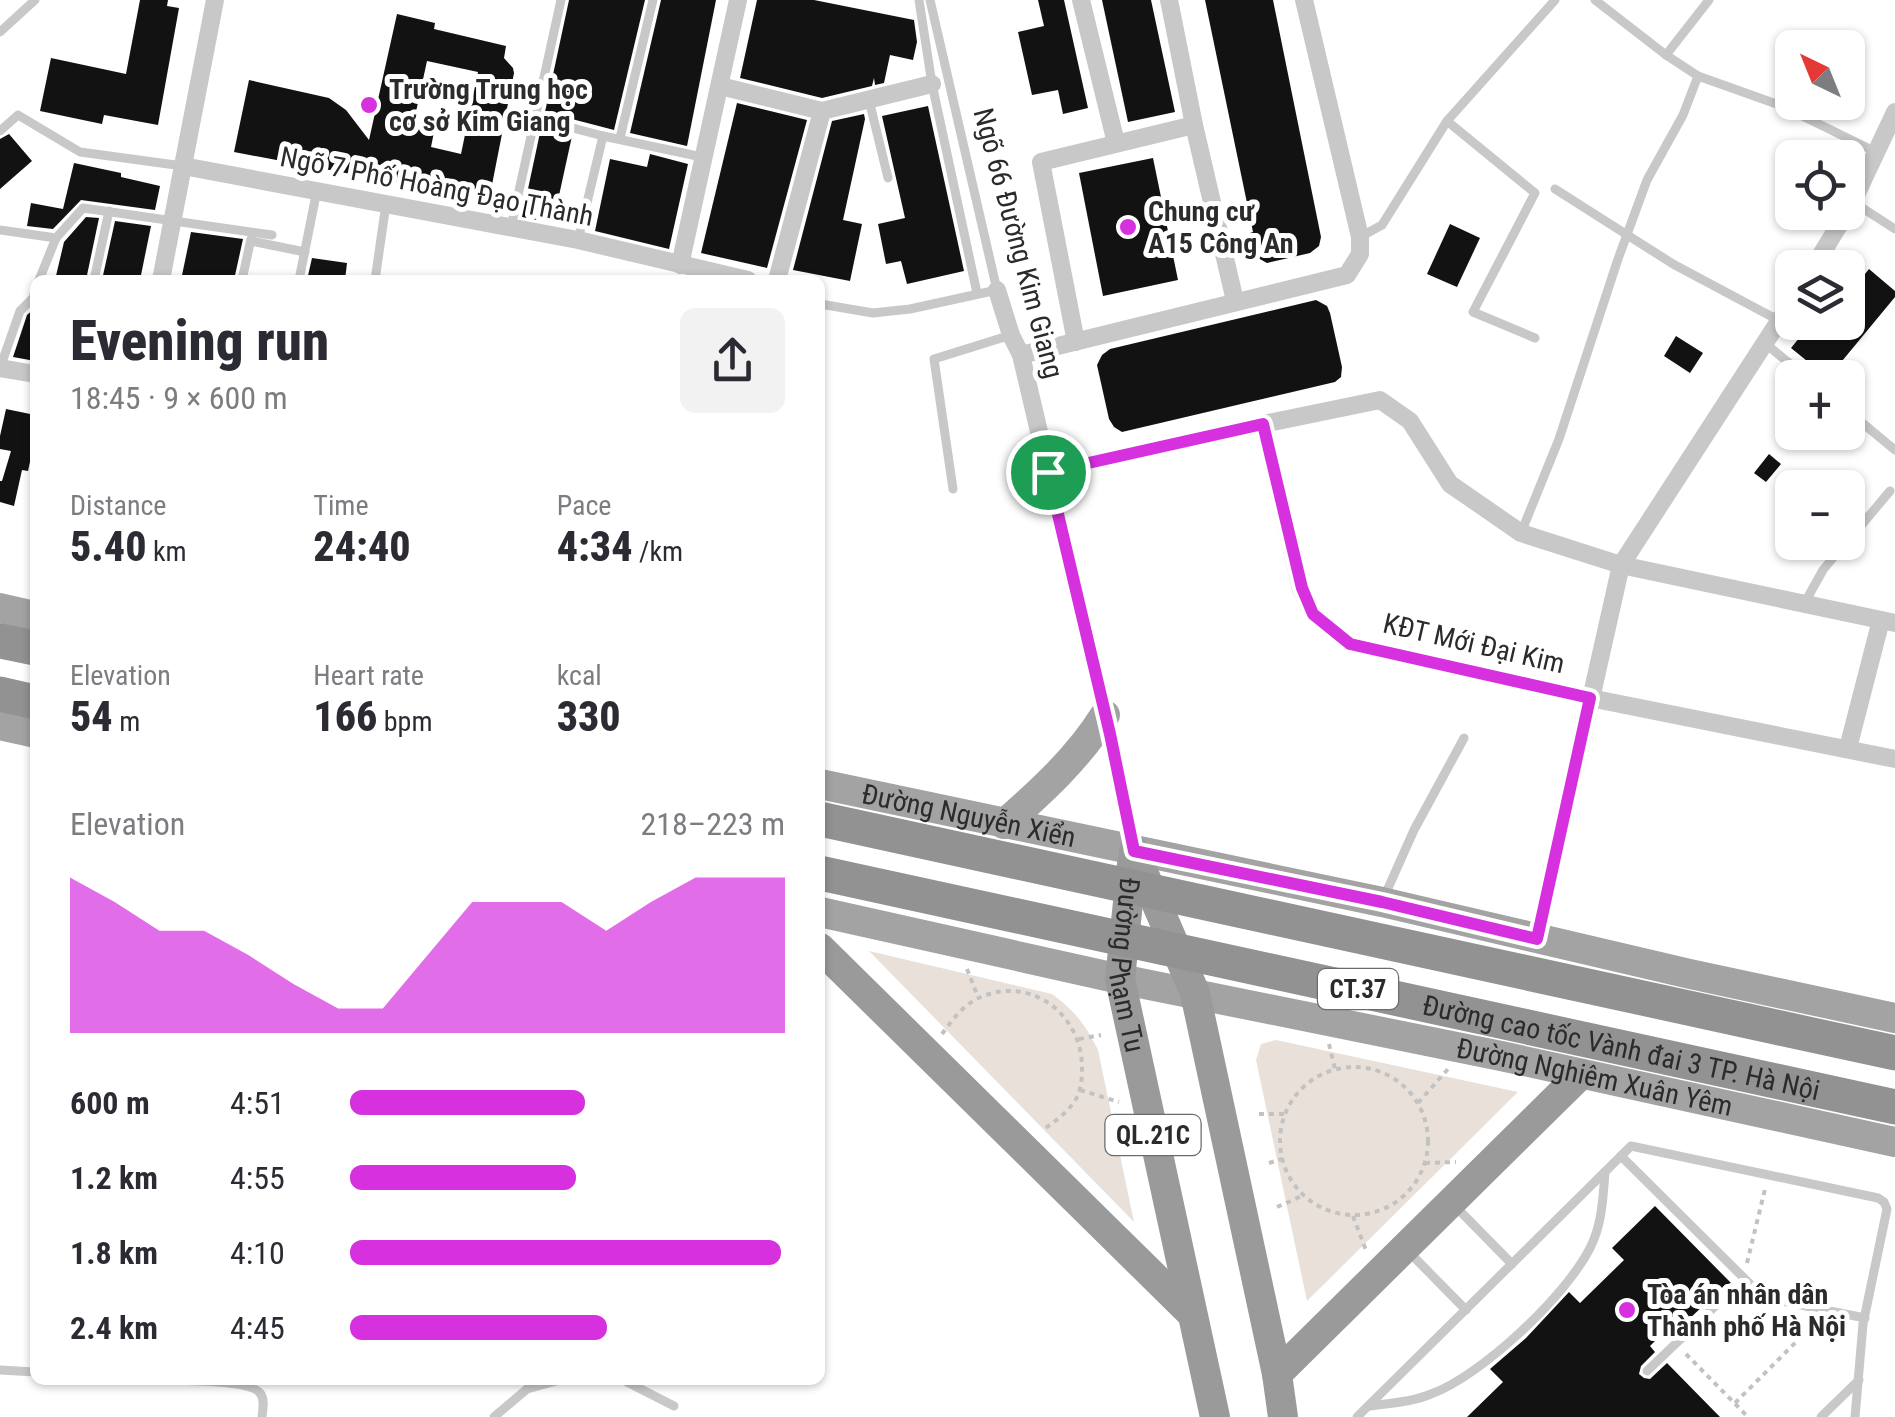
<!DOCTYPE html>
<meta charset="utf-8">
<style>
:root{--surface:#fff;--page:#f2f2f3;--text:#2b2b33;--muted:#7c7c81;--accent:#d630df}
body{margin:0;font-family:"Roboto Condensed",sans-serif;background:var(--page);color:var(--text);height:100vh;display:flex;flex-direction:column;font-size:38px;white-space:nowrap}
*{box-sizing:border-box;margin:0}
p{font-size:32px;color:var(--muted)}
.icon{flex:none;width:55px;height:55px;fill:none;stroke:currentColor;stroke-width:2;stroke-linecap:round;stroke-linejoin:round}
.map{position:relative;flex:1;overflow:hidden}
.sheet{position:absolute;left:30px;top:275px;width:795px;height:1110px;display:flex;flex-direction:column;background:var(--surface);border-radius:15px;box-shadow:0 2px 8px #0004}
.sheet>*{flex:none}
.needle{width:65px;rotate:317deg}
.buttons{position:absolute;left:1775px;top:30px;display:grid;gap:20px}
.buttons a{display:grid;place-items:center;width:90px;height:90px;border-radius:15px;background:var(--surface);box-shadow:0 2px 8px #0004;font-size:50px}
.pin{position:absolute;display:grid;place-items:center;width:85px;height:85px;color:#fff;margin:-42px;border:5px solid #fff;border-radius:50%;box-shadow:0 2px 10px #0007}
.round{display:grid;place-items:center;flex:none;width:105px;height:105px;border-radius:15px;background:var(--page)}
.head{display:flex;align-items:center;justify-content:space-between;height:170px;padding:0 40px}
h1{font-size:55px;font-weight:800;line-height:75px}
.stats{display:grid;grid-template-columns:repeat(3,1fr);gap:15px;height:170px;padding:10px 40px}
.stats div{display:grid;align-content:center}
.stats b{font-size:42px;font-weight:800}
.stats small{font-size:28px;font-weight:400}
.stats p{font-size:28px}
.chart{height:280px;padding:20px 40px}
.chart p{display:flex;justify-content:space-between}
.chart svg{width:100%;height:180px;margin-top:10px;fill:var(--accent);opacity:.7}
ul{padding:0 40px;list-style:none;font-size:32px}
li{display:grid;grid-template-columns:160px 120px 1fr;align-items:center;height:75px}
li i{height:25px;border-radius:12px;background:var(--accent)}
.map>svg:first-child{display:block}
.green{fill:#e9e1d9}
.building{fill:#121212;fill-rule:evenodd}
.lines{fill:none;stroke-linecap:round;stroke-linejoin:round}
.path{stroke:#c2c2c2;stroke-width:4;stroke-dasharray:5 5;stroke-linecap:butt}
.service{stroke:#c8c8c8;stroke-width:9}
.minor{stroke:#c8c8c8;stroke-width:18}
.primary{stroke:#a3a3a3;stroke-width:30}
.trunk{stroke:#9a9a9a;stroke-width:30}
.motorway{stroke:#929292;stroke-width:35}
.motorway-bridge{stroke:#929292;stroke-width:35}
.route-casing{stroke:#fff;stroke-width:20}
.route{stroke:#d630df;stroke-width:12}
.poi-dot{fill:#d630df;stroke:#fff;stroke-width:4}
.labels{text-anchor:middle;stroke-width:10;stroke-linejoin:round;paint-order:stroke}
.shield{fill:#fff;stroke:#6b6b6b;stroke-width:2.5}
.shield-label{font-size:25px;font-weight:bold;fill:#2b2b2b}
.poi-label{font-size:28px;font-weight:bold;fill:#2b2b2b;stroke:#fff;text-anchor:start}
.street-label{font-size:28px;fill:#2b2b2b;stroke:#fff}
</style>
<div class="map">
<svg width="1895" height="1417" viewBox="0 0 1895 1417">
<rect width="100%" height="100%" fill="#fff"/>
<g class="green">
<path d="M869,951L1052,994C1075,1011 1085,1024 1098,1050L1134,1222Z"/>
<path d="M1276,1040L1518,1092L1307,1301L1256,1060L1261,1044Z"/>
</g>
<g class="building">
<path d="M140,0H168L167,6L179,8L158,125L104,115L102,124L40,111L51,58L126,74Z"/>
<path d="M569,0H645L614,130L545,112Z"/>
<path d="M661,0H716L687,146L630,133Z"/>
<path d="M757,0H814L914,20L917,42L913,60L890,55L884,83L875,85L874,78L872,86L822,98L740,78Z"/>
<path d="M1038,0H1064L1088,108L1063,114L1058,90L1032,95L1018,32L1044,26Z"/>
<path d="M1102,0H1151L1175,112L1128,122Z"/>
<path d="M1205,0H1273L1321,237L1319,246L1310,253L1267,263L1258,258L1250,233L1253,232Z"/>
<path d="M397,14L435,23L434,29L506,46L504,58L513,68L514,73L489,200L452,193L453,186L406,177L404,184L234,152L249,80L329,98L346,110L369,140ZM427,61L478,72L461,154L431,147L434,132L431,125L414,121Z"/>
<path d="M737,103L807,120L767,268L701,253Z"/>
<path d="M928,106L964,271L907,284L901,261L886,264L878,224L905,218L882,116Z"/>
<path d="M864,114L865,119L843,220L862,224L850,281L793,270L832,121Z"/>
<path d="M541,128L572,136L553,223L522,217Z"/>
<path d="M9,134L32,161L0,189V139Z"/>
<path d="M650,154L688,164L669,249L595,231L610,159L647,167Z"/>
<path d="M1153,158L1178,280L1103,296L1079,173Z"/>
<path d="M74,163L121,173V177L160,186L155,210L81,200L53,229L27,226L31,203L63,209Z"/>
<path d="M86,217L99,218L86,280H55L64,242Z"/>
<path d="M115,221L151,226L140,280H102Z"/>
<path d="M1450,224L1480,238L1457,287L1427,274Z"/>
<path d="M191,232L243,239L234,280H181Z"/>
<path d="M312,258L347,263L345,280H307Z"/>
<path d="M1869,269L1895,291V297L1828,378L1791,348L1804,332L1812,339L1825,322H1848V295Z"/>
<path d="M1316,300L1327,306L1330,313L1342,367L1341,377L1335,382L1122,432L1114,427L1109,419L1097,365L1102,355L1110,349Z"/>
<path d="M35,308V361L13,357L27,315Z"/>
<path d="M1676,336L1703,353L1690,373L1664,356Z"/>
<path d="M6,409L35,415V439L28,471L22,470L14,506L0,502V481H2L11,451L0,449V436Z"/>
<path d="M1769,454L1781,464L1766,482L1754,473Z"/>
<path d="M1655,1206L1731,1283L1725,1285L1686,1322L1680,1316L1650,1346L1655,1352L1641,1366L1639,1374L1644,1378L1650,1379L1667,1363L1720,1417H1467L1503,1382L1490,1369L1526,1338L1569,1292L1580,1303L1624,1260L1612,1248Z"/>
</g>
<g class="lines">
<g class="path">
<path d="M967,969L978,997"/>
<path d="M942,1034C953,1019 964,1004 981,997C1032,975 1083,1016 1082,1069C1082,1079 1081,1090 1076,1099C1068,1112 1055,1122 1042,1130"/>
<path d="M1079,1039L1101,1035"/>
<path d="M1329,1044L1335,1069"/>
<circle cx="1354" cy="1141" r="74"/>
<path d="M1080,1090L1119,1102"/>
<path d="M1418,1103L1448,1069"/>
<path d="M1259,1114H1284"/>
<path d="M1269,1163L1282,1159"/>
<path d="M1425,1163L1456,1162"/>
<path d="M1277,1207L1302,1196"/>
<path d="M1353,1216L1367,1253"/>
<path d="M1747,1263L1765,1189"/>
<path d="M1686,1354L1748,1417"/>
<path d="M1735,1403L1816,1322"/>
</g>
<g class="service">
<path d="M919,0L932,84L977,293"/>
<path d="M1595,0L1666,55L1698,76L1782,106L1876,152"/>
<path d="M0,32L35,0"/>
<path d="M1666,55L1709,0"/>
<path d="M869,100L888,178"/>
<path d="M535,118L603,136"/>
<path d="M1447,121L1535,193L1473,312L1535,338"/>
<path d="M0,131L18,115L80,152L183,166"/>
<path d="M620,138L653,0"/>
<path d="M1555,189L1673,264L1780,321"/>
<path d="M1853,202L1895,229"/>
<path d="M511,227L561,0"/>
<path d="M0,230L56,238"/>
<path d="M1360,237L1382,225L1447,121L1555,0"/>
<path d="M578,240L603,136L702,157"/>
<path d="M251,241L305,252"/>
<path d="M39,280L56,238L83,208L272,235"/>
<path d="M94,280L109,211"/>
<path d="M242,280L251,239"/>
<path d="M299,280L317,190"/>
<path d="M375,280L386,204"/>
<path d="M820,304L873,313L910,309L997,290L930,0"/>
<path d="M1766,344L1807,378"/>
<path d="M0,368L20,311L33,298L35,291"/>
<path d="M1848,411L1895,450"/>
<path d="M953,489L934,359L1011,335"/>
<path d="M1521,533L1559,439L1618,259L1647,180L1683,115L1698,76"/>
<path d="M1848,541L1890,491"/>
<path d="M1804,604L1823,570L1846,542"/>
<path d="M1385,895L1414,830L1464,738"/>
<path d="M1621,1156L1764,1298"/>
<path d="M1454,1205L1512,1264"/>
<path d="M1407,1250L1466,1310"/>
<path d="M0,1370L35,1372"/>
<path d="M1647,1371L1731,1291L1865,1318"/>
<path d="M162,1380C180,1381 249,1379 260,1393C265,1399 263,1409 262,1417"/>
<path d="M623,1380L674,1406"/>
<path d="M1370,1406C1391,1403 1412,1402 1431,1394C1481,1376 1566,1296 1590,1248C1602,1225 1603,1198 1605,1172"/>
<path d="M494,1417L527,1389L560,1380"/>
<path d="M1357,1417L1631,1146L1878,1198L1884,1202L1887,1209L1863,1324L1855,1417"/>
<path d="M1821,1417L1859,1380"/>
</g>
<g class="minor">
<path d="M1081,0L1116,143"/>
<path d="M1169,0L1194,125L1235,301"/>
<path d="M720,86L822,111L932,84"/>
<path d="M183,166L578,240L748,280"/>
<path d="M1848,212L1895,112"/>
<path d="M680,265L738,0"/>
<path d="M1813,268L1847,212"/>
<path d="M161,280L215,0"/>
<path d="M777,280L822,111"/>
<path d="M997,290L1011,335L1021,355L1110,734L1134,851"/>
<path d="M1076,342L1041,162L1194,125"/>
<path d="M1021,355L1347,275L1360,254V237L1304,0"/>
<path d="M0,368L35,374"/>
<path d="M1263,424L1301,589L1313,614L1350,644L1590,698L1895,759"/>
<path d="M1048,471L1263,424L1380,400L1410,421L1450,484L1521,533L1621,565L1895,623"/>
<path d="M1848,748L1881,620"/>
<path d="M1537,939L1621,565L1792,301"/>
</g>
<g class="primary">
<path d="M0,608L35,616"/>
<path d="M0,725L35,733"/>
<path id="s1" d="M820,784L1382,902L1690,974L1895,1018"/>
<path d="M1004,824C1041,792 1079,757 1105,715"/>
<path id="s2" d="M820,912L1120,979L1501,1056L1895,1142"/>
</g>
<g class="trunk">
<path d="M1134,851L1195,993L1277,1374L1283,1417"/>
<path id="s3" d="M1132,864L1120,979L1215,1417"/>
<path d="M820,948L1191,1313"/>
<path d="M1277,1374L1581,1074"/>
</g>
<g class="motorway">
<path d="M0,641L35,648"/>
<path d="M0,694L35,702"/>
</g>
<g class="motorway-bridge">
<path d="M820,819L1895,1053"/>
<path id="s4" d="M820,873L1895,1107"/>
</g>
</g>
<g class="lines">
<defs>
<path id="route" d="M1263,424L1302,588L1313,614L1350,644L1590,698L1537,939L1382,902L1134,851L1110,734L1048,472Z"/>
</defs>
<use href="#route" class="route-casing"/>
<use href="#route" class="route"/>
</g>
<g class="poi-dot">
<circle cx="369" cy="105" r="10"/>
<circle cx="1128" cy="227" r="10"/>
<circle cx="1627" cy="1310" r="10"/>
</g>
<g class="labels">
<g class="shield">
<rect x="1318" y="969" width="80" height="40" rx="8"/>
<rect x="1105.5" y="1115" width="95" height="40" rx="8"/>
</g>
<g class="shield-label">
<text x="1358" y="998">CT.37</text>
<text x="1153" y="1144">QL.21C</text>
</g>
<g class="poi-label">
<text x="389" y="99">Trường Trung học<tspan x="389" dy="32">cơ sở Kim Giang</tspan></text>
<text x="1148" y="221">Chung cư<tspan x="1148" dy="32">A15 Công An</tspan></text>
<text x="1647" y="1304">Tòa án nhân dân<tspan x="1647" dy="32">Thành phố Hà Nội</tspan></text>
</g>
<g class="street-label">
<text transform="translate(437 186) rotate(11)" y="10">Ngõ 7 Phố Hoàng Đạo Thành</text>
<text transform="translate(1019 243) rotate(75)" y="10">Ngõ 66 Đường Kim Giang</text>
<text transform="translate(1474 643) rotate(13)" y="10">KĐT Mới Đại Kim</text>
<text dy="10" stroke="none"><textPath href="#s1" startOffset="152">Đường Nguyễn Xiển</textPath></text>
<text dy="10" stroke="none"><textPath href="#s3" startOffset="102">Đường Phạm Tu</textPath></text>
<text dy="10" stroke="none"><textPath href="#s4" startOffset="820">Đường cao tốc Vành đai 3 TP. Hà Nội</textPath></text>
<text dy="10" stroke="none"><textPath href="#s2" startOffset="792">Đường Nghiêm Xuân Yêm</textPath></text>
</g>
</g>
</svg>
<div class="buttons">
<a><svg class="needle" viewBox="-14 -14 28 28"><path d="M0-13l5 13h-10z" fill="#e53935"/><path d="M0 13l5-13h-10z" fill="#7c7c81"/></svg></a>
<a><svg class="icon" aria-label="locate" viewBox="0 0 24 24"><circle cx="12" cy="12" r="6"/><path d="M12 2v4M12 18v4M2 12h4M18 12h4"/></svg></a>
<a><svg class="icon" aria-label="layers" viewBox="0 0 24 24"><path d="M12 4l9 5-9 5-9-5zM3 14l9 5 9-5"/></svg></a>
<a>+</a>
<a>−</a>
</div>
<div class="pin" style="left:1048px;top:472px;background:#1e9e55"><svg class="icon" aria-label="arrive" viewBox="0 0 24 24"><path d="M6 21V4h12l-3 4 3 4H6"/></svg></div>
<section class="sheet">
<div class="head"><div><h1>Evening run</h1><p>18:45 · 9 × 600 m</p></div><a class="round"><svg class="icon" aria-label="share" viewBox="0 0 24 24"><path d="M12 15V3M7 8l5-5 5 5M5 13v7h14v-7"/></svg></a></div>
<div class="stats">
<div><p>Distance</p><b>5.40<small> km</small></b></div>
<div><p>Time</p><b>24:40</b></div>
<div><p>Pace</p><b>4:34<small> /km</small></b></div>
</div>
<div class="stats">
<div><p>Elevation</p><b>54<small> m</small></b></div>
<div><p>Heart rate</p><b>166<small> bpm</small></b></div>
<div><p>kcal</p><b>330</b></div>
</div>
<div class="chart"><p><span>Elevation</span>218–223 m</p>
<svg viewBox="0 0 160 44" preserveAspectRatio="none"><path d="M0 44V6L10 12L20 19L30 19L40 25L50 32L60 38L70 38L80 25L90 12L100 12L110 12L120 19L130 12L140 6L150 6L160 6V44z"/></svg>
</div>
<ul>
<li><b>600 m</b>4:51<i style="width:54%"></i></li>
<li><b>1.2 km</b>4:55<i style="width:52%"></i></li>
<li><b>1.8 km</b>4:10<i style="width:99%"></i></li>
<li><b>2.4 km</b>4:45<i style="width:59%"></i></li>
</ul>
</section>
</div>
